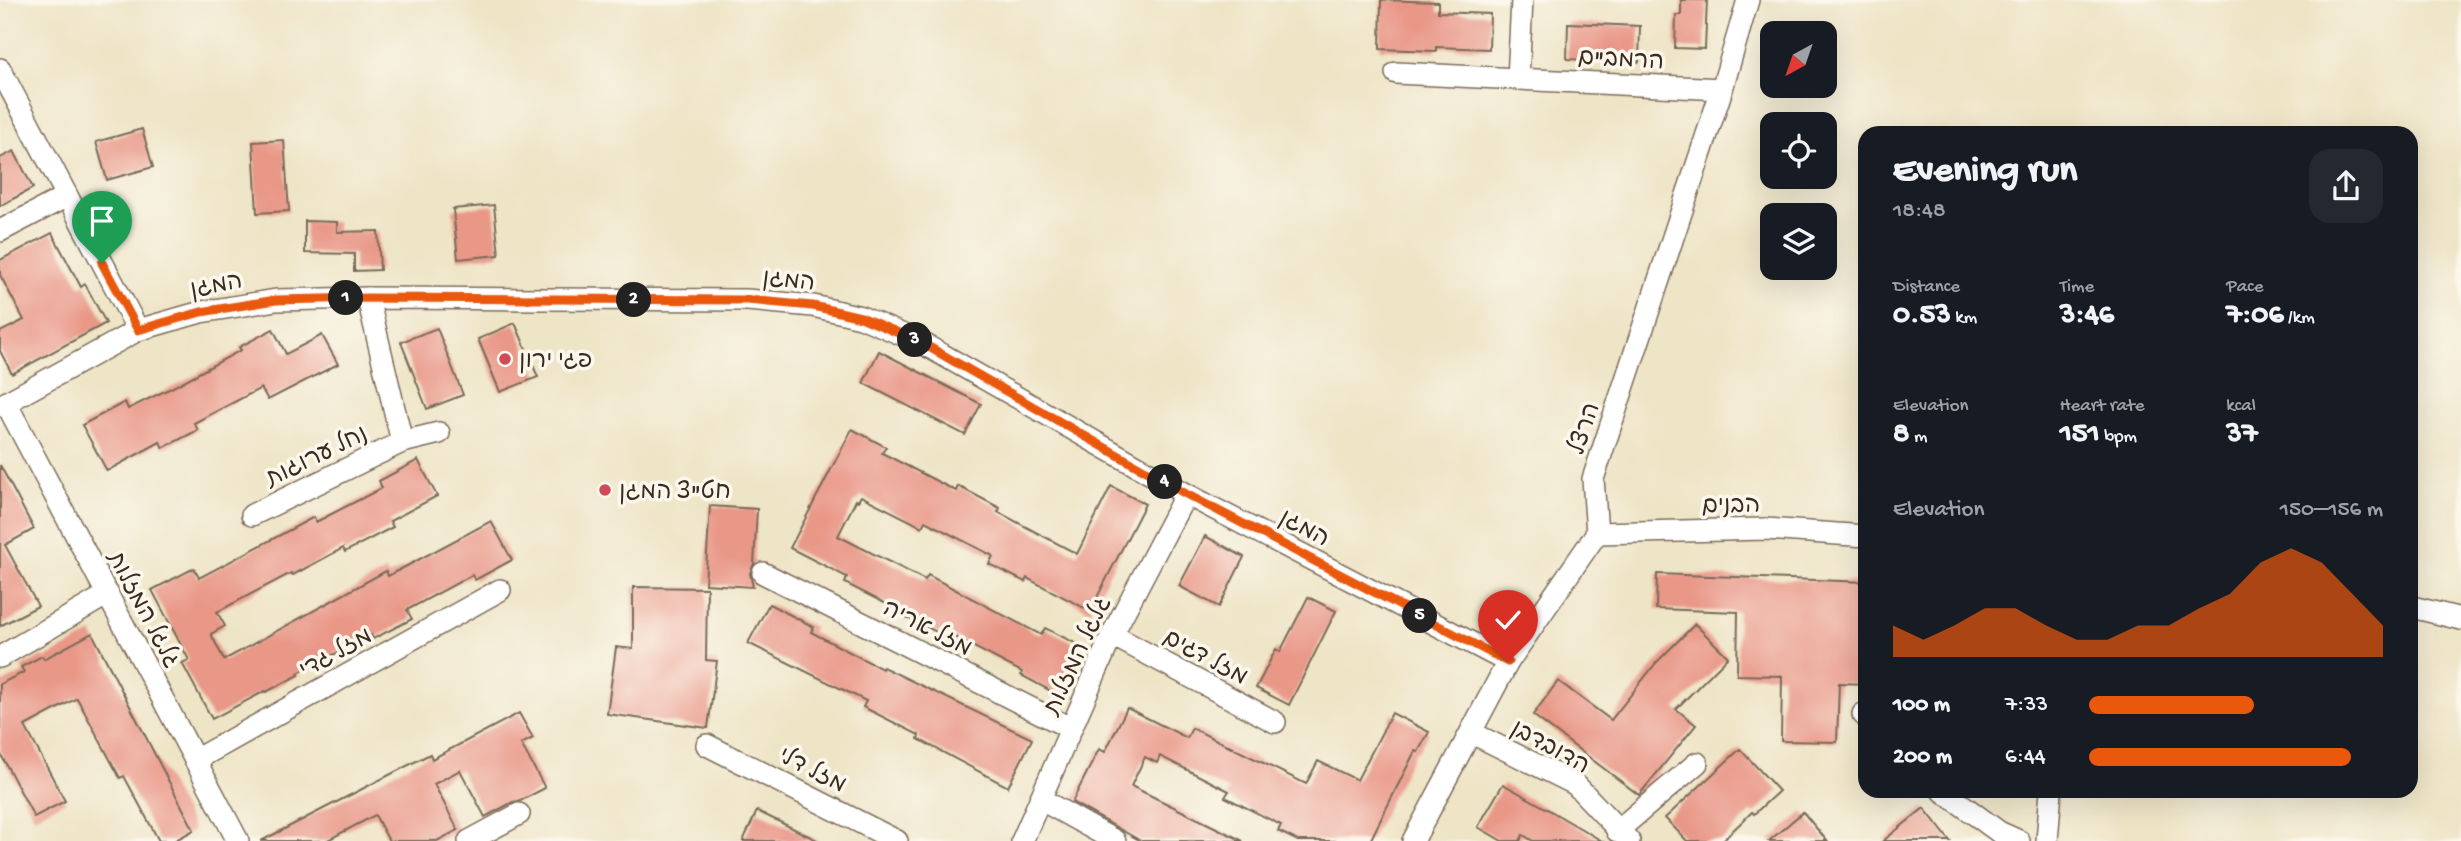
<!DOCTYPE html>
<meta charset="utf-8">
<style>
:root{--surface:#171b24;--page:#242831;--text:#f1f3f6;--muted:#9ea1a6;--accent:#ea580c}
body{margin:0;font-family:"Gochi Hand","Playpen Sans Hebrew",sans-serif;background:var(--page);color:var(--text);height:100vh;display:flex;flex-direction:column;font-size:26px;white-space:nowrap}
*{box-sizing:border-box;margin:0}
p{font-size:23px;color:var(--muted)}
.icon{flex:none;width:38px;height:38px;fill:none;stroke:currentColor;stroke-width:2;stroke-linecap:round;stroke-linejoin:round}
.map{position:relative;flex:1;overflow:hidden}
.drawer{position:absolute;left:1858px;top:126px;width:560px;height:672px;display:flex;flex-direction:column;background:var(--surface);border-radius:21px;box-shadow:0 7px 28px #0002}
.drawer>*{flex:none}
.needle{width:46px;rotate:220deg}
.controls{position:absolute;left:1760px;top:21px;display:grid;gap:14px}
.controls a{display:grid;place-items:center;width:77px;height:77px;border-radius:14px;background:var(--surface);box-shadow:0 7px 28px #0002;font-size:35px}
.pin{position:absolute;display:grid;place-items:center;width:60px;height:60px;color:#fff;margin:-72px -30px;border-radius:50% 50% 50% 0;rotate:-45deg;box-shadow:0 0 7px #0007}
.pin .icon{rotate:45deg}
.km{position:absolute;width:35px;height:35px;margin:-18px;border-radius:50%;background:#222;color:#fff;font-size:19px;line-height:35px;text-align:center}
.round{display:grid;place-items:center;flex:none;width:74px;height:74px;border-radius:21px;background:var(--page)}
.summary{display:flex;align-items:center;justify-content:space-between;height:119px;padding:0 35px}
h1{font-size:38px;font-weight:700;line-height:52px}
.stats{display:grid;grid-template-columns:repeat(3,1fr);gap:10px;height:119px;padding:7px 35px}
.stats div{display:grid;align-content:center}
.stats b{font-size:30px;font-weight:700}
.stats small{font-size:19px;font-weight:400}
.stats p{font-size:19px}
.chart{height:196px;padding:14px 35px}
.chart p{display:flex;justify-content:space-between}
.chart svg{width:100%;height:126px;margin-top:7px;fill:var(--accent);opacity:.7}
ul{padding:0 35px;list-style:none;font-size:23px}
li{display:grid;grid-template-columns:112px 84px 1fr;align-items:center;height:52px}
li i{height:18px;border-radius:9px;background:var(--accent)}
.map>svg:first-child{display:block}
.building{fill:#e99787}
.lines{fill:none;stroke-linecap:round;stroke-linejoin:round}
.minor-casing{stroke:#7a6b59;stroke-width:24}
.minor{stroke:#fff;stroke-width:21}
.route-casing{stroke:#fff;stroke-width:14}
.route{stroke:#ea580c;stroke-width:9}
.poi-dot{fill:#d1495b;stroke:#fbf7ec;stroke-width:2.5}
.labels{text-anchor:middle;stroke-width:7;stroke-linejoin:round;paint-order:stroke}
.street-label{font-size:24px;fill:#3b2a1e;stroke:#fbf7ec}
.poi-label{font-size:24px;fill:#3b2a1e;stroke:#fbf7ec;text-anchor:start}
</style>
<div class="map">
<svg width="2461" height="841" viewBox="0 0 2461 841">
<rect width="100%" height="100%" fill="#fbf7ec"/>
<filter id="ink" filterUnits="userSpaceOnUse"><feTurbulence type="fractalNoise" baseFrequency=".0143" numOctaves="2"/><feDisplacementMap in="SourceGraphic" scale="14" xChannelSelector="R" yChannelSelector="G"/><feConvolveMatrix kernelMatrix="1 2 1 2 8 2 1 2 1" color-interpolation-filters="sRGB"/></filter>
<filter id="wash" filterUnits="userSpaceOnUse"><feTurbulence type="fractalNoise" baseFrequency=".00686" numOctaves="4" result="noise"/><feDisplacementMap in="SourceGraphic" scale="28" xChannelSelector="R" yChannelSelector="G"/><feGaussianBlur stdDeviation="1.57" result="paint"/><feColorMatrix in="noise" values="0 0 0 0 0 0 0 0 0 0 0 0 0 0 0 0 0 1.4 0 .05"/><feComposite in="paint" operator="in"/></filter>
<g filter="url(#wash)">
<rect width="100%" height="100%" fill="#eee4c6"/>
<g id="blocks">
<g class="building">
<path d="M1381,0L1438,2V12L1490,14L1489,49L1436,47V51L1380,49Z"/>
<path d="M1681,0H1707L1705,49L1675,48L1676,15H1681Z"/>
<path d="M1568,23L1640,26L1639,62L1567,59Z"/>
<path d="M142,129L153,167L107,180L96,142Z"/>
<path d="M284,140L289,211L257,213L253,142Z"/>
<path d="M14,151L33,188L0,206V158Z"/>
<path d="M494,205L499,255L458,259L453,209Z"/>
<path d="M305,221L337,222V232L378,231L380,270L354,271V254L305,253Z"/>
<path d="M52,233L81,287L85,284L106,323L12,374L0,351V332L24,320L0,275V260Z"/>
<path d="M515,323L538,377L500,392L478,339Z"/>
<path d="M437,328L463,395L427,409L401,342Z"/>
<path d="M273,329L286,354L322,335L338,364L268,400L261,388L194,423L198,430L163,448L160,442L107,471L82,425L125,402L128,409L175,386L241,350L239,347Z"/>
<path d="M879,351L981,404L965,435L863,383Z"/>
<path d="M852,429L886,447L882,453L956,491L958,486L1000,508L998,512L1077,554L1111,486L1145,504L1090,611L1027,578L1025,582L989,564L993,556L925,521L922,527L861,496L858,501L856,500L838,536L925,580L928,575L1041,635L1045,628L1083,647L1058,695L1021,675L1022,672L955,637L953,640L906,617L908,615L845,583L847,577L790,548Z"/>
<path d="M418,460L437,496L390,521L393,527L345,552L343,548L293,575L291,573L217,612L225,626L211,634L224,660L386,571L388,576L491,521L512,560L475,580L472,575L407,610L412,619L373,639L371,635L298,673L299,675L266,692L265,691L212,719L182,663L189,660L152,590L194,568L199,578L314,517L316,522L382,488L379,481Z"/>
<path d="M0,465L34,529L5,545L38,606L0,626Z"/>
<path d="M710,506L757,509L754,564L750,573L753,587L705,584Z"/>
<path d="M1205,536L1244,557L1219,607L1179,586Z"/>
<path d="M1657,574L1866,582V684L1839,683L1837,742L1781,741L1782,676L1737,675L1738,612L1656,609Z"/>
<path d="M633,587L707,588L706,660L717,661L708,728L607,714L616,647L633,649Z"/>
<path d="M1308,597L1336,611L1289,705L1256,688L1276,649L1280,652Z"/>
<path d="M769,604L814,627L811,632L882,669L883,667L1032,739L1008,787L918,739L919,735L863,707L866,701L748,643Z"/>
<path d="M1695,624L1728,657L1676,709L1696,725L1639,795L1533,715L1558,681L1611,720L1656,663Z"/>
<path d="M92,633L194,830L174,841H159L124,776L120,778L77,698L25,726L65,801L34,817L0,753V684L24,672L21,667L42,656L44,659Z"/>
<path d="M1127,708L1187,738L1192,728L1306,784L1318,761L1357,780L1392,713L1429,732L1418,752L1415,751L1370,841H1298L1278,831L1281,825L1225,797L1229,791L1160,756L1157,763L1145,757L1131,786L1243,841H1141L1072,802L1099,749L1105,752Z"/>
<path d="M519,713L533,738L521,744L545,788L520,801L513,802L485,817L460,770L434,784L458,830L437,841H389L375,815L326,841H261L430,754L432,759Z"/>
<path d="M1740,749L1779,791L1754,814L1752,812L1722,841H1687L1665,818Z"/>
<path d="M1503,784L1549,810L1602,841H1533L1523,835L1520,841H1502L1478,827Z"/>
<path d="M1924,808L1950,841H1883Z"/>
<path d="M757,811L819,841H743Z"/>
<path d="M1803,812L1827,841H1769Z"/>
</g>
</g>
</g>
<g filter="url(#ink)">
<use href="#blocks" fill-opacity="0" stroke="#7a6b59" stroke-width="2"/>
<g class="lines">
<defs>
<g id="minor">
<path d="M0,69L138,330"/>
<path d="M1396,73L1722,89"/>
<path d="M1518,79L1522,0"/>
<path d="M0,231L67,196"/>
<path d="M6,403L238,841"/>
<path d="M0,406L138,330L201,312L276,300L368,298L747,300L813,306L861,317L922,343L1186,494L1508,662"/>
<path d="M402,442L439,433"/>
<path d="M252,515L402,442L368,298"/>
<path d="M1597,533L1766,529L1866,536"/>
<path d="M763,573L1070,728"/>
<path d="M2412,607L2461,619"/>
<path d="M1112,635L1275,722"/>
<path d="M0,657L108,594"/>
<path d="M1863,714L1866,717"/>
<path d="M1472,733L1575,784L1629,841"/>
<path d="M707,745L897,841"/>
<path d="M195,760L500,590"/>
<path d="M1943,791L1999,832L2019,841"/>
<path d="M1040,799L1115,841"/>
<path d="M1617,831L1697,763"/>
<path d="M469,841L519,814"/>
<path d="M1022,841L1112,635L1186,494"/>
<path d="M1413,841L1508,662L1597,533L1593,479L1722,89L1748,0"/>
<path d="M2047,841L2051,791"/>
</g>
</defs>
<use href="#minor" class="minor-casing"/>
<use href="#minor" class="minor"/>
</g>
</g>
<g class="lines" filter="url(#ink)">
<defs>
<path id="route" d="M102,263L138,330L201,312L276,300L368,298L747,300L813,306L861,317L922,343L1186,494L1508,662"/>
</defs>
<use href="#route" class="route-casing"/>
<use href="#route" class="route"/>
</g>
<g class="poi-dot">
<circle cx="505" cy="359" r="7"/>
<circle cx="605" cy="490" r="7"/>
</g>
<g class="labels">
<g class="street-label">
<text transform="translate(1621 58) rotate(3)" y="8">הרמב"ם</text>
<text transform="translate(789 279) rotate(6)" y="8">המגן</text>
<text transform="translate(216 284) rotate(-11)" y="8">המגן</text>
<text transform="translate(1583 428) rotate(-71)" y="8">הרצל</text>
<text transform="translate(316 455) rotate(-26)" y="8">נחל ערוגות</text>
<text transform="translate(1731 504) rotate(-1)" y="8">הבנים</text>
<text transform="translate(1305 527) rotate(28)" y="8">המגן</text>
<text transform="translate(145 609) rotate(62)" y="8">גלגל המזלות</text>
<text transform="translate(928 627) rotate(27)" y="8">מזל אריה</text>
<text transform="translate(335 652) rotate(-29)" y="8">מזל גדי</text>
<text transform="translate(1076 655) rotate(-65)" y="8">גלגל המזלות</text>
<text transform="translate(1206 656) rotate(28)" y="8">מזל דגים</text>
<text transform="translate(1551 746) rotate(29)" y="8">הדובדבן</text>
<text transform="translate(813 769) rotate(27)" y="8">מזל דלי</text>
</g>
<g class="poi-label">
<text x="519" y="367">פגי ירון</text>
<text x="619" y="498">חט"צ המגן</text>
</g>
</g>
</svg>
<div class="controls">
<a><svg class="needle" viewBox="-14 -14 28 28"><path d="M0-13l5 13h-10z" fill="#e53935"/><path d="M0 13l5-13h-10z" fill="#9ea1a6"/></svg></a>
<a><svg class="icon" aria-label="locate" viewBox="0 0 24 24"><circle cx="12" cy="12" r="6"/><path d="M12 2v4M12 18v4M2 12h4M18 12h4"/></svg></a>
<a><svg class="icon" aria-label="layers" viewBox="0 0 24 24"><path d="M12 4l9 5-9 5-9-5zM3 14l9 5 9-5"/></svg></a>
</div>
<div class="pin" style="left:102px;top:263px;background:#1e9e55"><svg class="icon" aria-label="arrive" viewBox="0 0 24 24"><path d="M6 21V4h12l-3 4 3 4H6"/></svg></div>
<div class="pin" style="left:1508px;top:662px;background:#d93025"><svg class="icon" aria-label="check" viewBox="0 0 24 24"><path d="M5 12l5 5 9-10"/></svg></div>
<b class="km" style="left:346px;top:298px">1</b>
<b class="km" style="left:634px;top:300px">2</b>
<b class="km" style="left:915px;top:340px">3</b>
<b class="km" style="left:1165px;top:482px">4</b>
<b class="km" style="left:1420px;top:616px">5</b>
<section class="drawer">
<div class="summary"><div><h1>Evening run</h1><p>18:48</p></div><a class="round"><svg class="icon" aria-label="share" viewBox="0 0 24 24"><path d="M12 15V3M7 8l5-5 5 5M5 13v7h14v-7"/></svg></a></div>
<div class="stats">
<div><p>Distance</p><b>0.53<small> km</small></b></div>
<div><p>Time</p><b>3:46</b></div>
<div><p>Pace</p><b>7:06<small> /km</small></b></div>
</div>
<div class="stats">
<div><p>Elevation</p><b>8<small> m</small></b></div>
<div><p>Heart rate</p><b>151<small> bpm</small></b></div>
<div><p>kcal</p><b>37</b></div>
</div>
<div class="chart"><p><span>Elevation</span>150–156 m</p>
<svg viewBox="0 0 160 44" preserveAspectRatio="none"><path d="M0 44V33L10 38L20 33L30 27L40 27L50 33L60 38L70 38L80 33L90 33L100 27L110 22L120 11L130 6L140 11L150 22L160 33V44z"/></svg>
</div>
<ul>
<li><b>100 m</b>7:33<i style="width:56%"></i></li>
<li><b>200 m</b>6:44<i style="width:89%"></i></li>
</ul>
</section>
</div>
